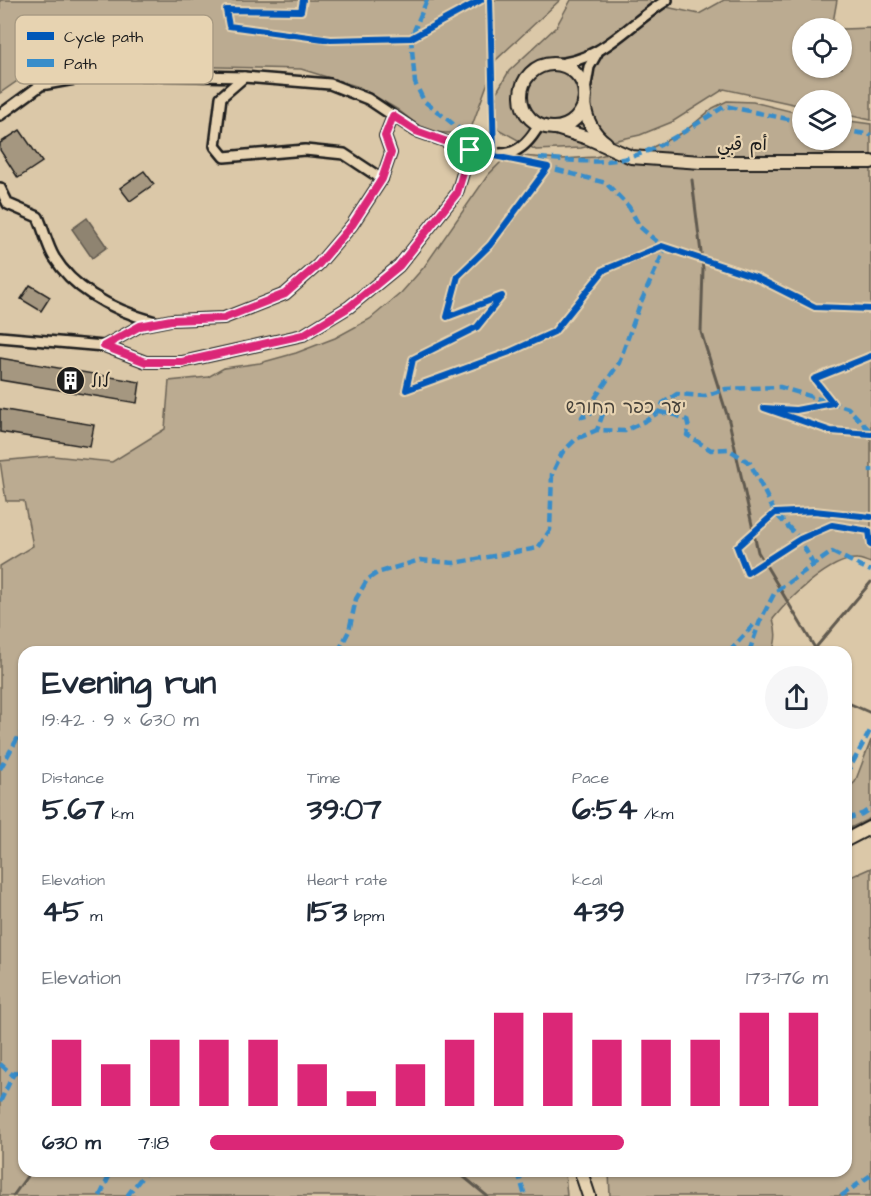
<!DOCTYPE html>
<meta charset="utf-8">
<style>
:root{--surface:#fff;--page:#f6f6f7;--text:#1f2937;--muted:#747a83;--accent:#db2777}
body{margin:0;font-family:"Architects Daughter","Playpen Sans Arabic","Playpen Sans Hebrew",sans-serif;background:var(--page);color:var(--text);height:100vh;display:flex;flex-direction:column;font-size:22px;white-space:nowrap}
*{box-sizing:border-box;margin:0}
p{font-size:20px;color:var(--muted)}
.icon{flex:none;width:33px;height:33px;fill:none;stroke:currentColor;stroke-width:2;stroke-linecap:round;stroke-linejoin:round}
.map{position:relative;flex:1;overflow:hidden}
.sheet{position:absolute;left:18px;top:646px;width:834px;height:531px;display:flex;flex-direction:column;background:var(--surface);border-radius:18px;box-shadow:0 2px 4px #0004}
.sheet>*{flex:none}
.tools{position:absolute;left:792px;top:18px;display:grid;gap:12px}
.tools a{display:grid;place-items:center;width:60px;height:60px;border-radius:50%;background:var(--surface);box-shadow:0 2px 4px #0004;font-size:30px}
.pin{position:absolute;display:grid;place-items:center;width:51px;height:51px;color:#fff;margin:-26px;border:3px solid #fff;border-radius:50%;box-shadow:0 2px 6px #0007}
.round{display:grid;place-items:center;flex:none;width:63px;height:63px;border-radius:32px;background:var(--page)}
.overview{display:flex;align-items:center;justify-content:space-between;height:102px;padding:0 24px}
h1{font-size:33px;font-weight:700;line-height:45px}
.figures{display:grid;grid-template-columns:repeat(3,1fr);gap:9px;height:102px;padding:6px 24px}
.figures div{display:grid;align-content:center}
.figures b{font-size:30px;font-weight:700}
.figures small{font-size:16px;font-weight:400}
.figures p{font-size:16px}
.chart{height:168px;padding:12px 24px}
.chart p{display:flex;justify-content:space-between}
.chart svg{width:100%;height:108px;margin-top:6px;stroke:var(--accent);stroke-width:6}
ul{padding:0 24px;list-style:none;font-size:20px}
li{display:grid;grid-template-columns:96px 72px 1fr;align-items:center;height:45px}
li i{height:15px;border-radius:8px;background:var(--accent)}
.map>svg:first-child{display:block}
.green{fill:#bbab91;stroke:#6c6456;stroke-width:1.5}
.water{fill:#8f8471;stroke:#615a4f;stroke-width:1.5}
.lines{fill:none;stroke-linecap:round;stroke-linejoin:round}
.stream{stroke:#615a4f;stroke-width:3}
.building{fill:#a59780;stroke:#1c1c1c;stroke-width:1.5}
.minor-casing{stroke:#1c1c1c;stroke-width:14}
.tertiary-casing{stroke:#1c1c1c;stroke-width:16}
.minor{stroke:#e7d3b1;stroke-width:9}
.tertiary{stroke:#e7d3b1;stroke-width:12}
.quiet{stroke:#388dca;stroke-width:4.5;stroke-dasharray:9 4.5;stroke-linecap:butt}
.cycleway-casing{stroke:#e7d3b1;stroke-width:10}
.cycleway{stroke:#0057b8;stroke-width:6}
.route-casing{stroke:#fff;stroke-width:12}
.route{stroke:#db2777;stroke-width:8}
.labels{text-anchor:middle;stroke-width:4.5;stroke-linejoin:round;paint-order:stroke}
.street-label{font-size:18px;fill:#1c1c1c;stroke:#e7d3b1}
.poi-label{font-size:18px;fill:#1c1c1c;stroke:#e7d3b1;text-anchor:start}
.park-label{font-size:18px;fill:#444039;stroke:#e7d3b1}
.key{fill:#e7d3b1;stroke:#aa9c84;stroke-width:1.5}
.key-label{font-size:16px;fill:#1c1c1c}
</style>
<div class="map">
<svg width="871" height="1196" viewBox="0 0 871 1196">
<rect width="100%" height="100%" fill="#dbc8a8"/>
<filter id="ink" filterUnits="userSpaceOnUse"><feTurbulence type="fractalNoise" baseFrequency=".0167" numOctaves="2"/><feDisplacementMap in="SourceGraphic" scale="12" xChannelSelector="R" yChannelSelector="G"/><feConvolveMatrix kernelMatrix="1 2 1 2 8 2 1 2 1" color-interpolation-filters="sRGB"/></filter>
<g filter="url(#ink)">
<g class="green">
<path d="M0,0H560L496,60L469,134L427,132L397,109L359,87L301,69L89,64L29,73L0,93Z"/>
<path d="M571,0H649L652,4L699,14L724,0H837L832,28H802V68H842V29L871,28V120L842,114V100H802V106L724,89L672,122L640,135L581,148L536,150L498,129L492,100L509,71L556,27Z"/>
<path d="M727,101L753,102L802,114V140H842V120L871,124V563C867,562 861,559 857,559C830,558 789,599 773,619C777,631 777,641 772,652H24V1172H565L567,1196H0V566L33,546L24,501H6L0,461L53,456L112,462L165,429L169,381L208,377L224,368L260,363L296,353L335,338L370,319L401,293L424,267L488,175L502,161L521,156L561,159L595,157L632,148V157L684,132L713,108Z"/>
<path d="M871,740V818L846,830V790L855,782Z"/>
<path d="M871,868V1196H610L609,1172H846V879Z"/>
</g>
<path class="water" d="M87,218L107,247L92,258L72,229Z"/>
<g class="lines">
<g class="stream">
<path d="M692,180L703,269L701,332L729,421L758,552L815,648"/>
<path d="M812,652L871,582"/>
<path d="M846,702L871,713"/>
<path d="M458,1172L487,1196"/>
<path d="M13,1196L30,1172"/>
</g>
</g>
<g class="building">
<path d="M20,130L42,162L18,178L0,150V143Z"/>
<path d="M144,171L154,184L130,201L120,188Z"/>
<path d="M30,285L50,297L41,311L21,299Z"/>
<path d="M0,358L140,382L137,403L0,380Z"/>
<path d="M0,409L94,425L90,447L0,432Z"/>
</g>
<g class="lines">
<defs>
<g id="minor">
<path d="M553,64C601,63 629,23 667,0"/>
<path d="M585,91L589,67L597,53"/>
<path d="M0,115L41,85L102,74L244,77"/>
<path d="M393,116L385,136L391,153L382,179L344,154L305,150L224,157L215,146L221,97L244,77L330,84L368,99L416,131L470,150"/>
<path d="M0,188L8,204L38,217C44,230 47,245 54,257C75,292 117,311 155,322"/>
<path d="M0,337L104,346L146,362H182L303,335L349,307L399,266L457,193L470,150C504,158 521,157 539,125"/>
<path d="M104,346L140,326L171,320L224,318L285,294L318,265L352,225L382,179"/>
</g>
<g id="tertiary">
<circle cx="553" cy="96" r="32"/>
<path d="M584,103C586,119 592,133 606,143"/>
<path d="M556,128L588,138L631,157L701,162H871"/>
<path d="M846,840L871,827"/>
<path d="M581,1172L589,1196"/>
</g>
</defs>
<use href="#minor" class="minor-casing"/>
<use href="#tertiary" class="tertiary-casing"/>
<use href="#minor" class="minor"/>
<use href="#tertiary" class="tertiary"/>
<g class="quiet">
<path d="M427,0L411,38L415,83L424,101L494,156"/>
<path d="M842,130L871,135"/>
<path d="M539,158C568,160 602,165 631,157C664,147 696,124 725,106L802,122"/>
<path d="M543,166L606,183L629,207L640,227L662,246L664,251L640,304L619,363L582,417L590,415L595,407L603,404L604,411L597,430"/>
<path d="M659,412L676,415L687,420L689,428L687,435L711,450L728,449L750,463L775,513L800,539L814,566"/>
<path d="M871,468V472"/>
<path d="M338,652L349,631L356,599L367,580L377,573L420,560L454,563L538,548L550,530L552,474L562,453L576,439L597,430L625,431L647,420L659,412L663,403L677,394L705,396L726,389L780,387L848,408L871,432"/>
<path d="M729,652L756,622"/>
<path d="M749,652L760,621L775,592L832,552L871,571"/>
<path d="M0,769L24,727"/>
<path d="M846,775L871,729"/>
<path d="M846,819L862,814L871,808"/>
<path d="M0,1064L13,1075"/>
<path d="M0,1102L13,1075L24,1066"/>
<path d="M518,1172L525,1196"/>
<path d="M100,1196L111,1172"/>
<path d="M127,1196L146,1172"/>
<path d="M841,1196L871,1175"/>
</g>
<defs>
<g id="cycleway">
<path d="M303,0L301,11L226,10L229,26L331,40L411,38L481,0"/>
<path d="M490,0L494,156L548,167L490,245L458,276L447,317L502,296L477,327L413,359L406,390L510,352L554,332L604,270L662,246L755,277L815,307L871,309"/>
<path d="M871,356L814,379L833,403L796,410L764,408L831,431L871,434"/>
<path d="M871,517L814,511L775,513L737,547L747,573L800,539L832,525L869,531L871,545"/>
</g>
</defs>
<use href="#cycleway" class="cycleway-casing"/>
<use href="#cycleway" class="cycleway"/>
</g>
</g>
<g class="lines" filter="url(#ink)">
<defs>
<path id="route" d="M393,116L416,131L470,150L457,193L399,266L349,307L303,335L182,362H146L104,346L140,326L171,320L224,318L285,294L318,265L352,225L382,179L391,153L385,136Z"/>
</defs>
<use href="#route" class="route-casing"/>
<use href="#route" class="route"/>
</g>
<defs>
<symbol id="building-disc" viewBox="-11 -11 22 22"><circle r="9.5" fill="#1c1c1c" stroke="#e7d3b1"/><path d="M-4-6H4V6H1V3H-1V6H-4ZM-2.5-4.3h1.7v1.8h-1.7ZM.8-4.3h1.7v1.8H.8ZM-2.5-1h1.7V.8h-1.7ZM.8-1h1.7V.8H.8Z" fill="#fff"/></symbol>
</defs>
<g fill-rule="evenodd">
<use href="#building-disc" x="54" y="364" width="33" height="33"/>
</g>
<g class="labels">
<g class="street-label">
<text x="742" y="150">أم قبي</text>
</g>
<g class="poi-label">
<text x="91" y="387">לול</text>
</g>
<g class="park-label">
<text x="626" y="413">יער כפר החורש</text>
</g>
</g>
<rect x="15" y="15" width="198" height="69" rx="9" class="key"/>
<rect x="27" y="32" width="27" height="8" fill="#0057b8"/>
<rect x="27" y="59" width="27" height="8" fill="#388dca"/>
<g class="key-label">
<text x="64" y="42">Cycle path</text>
<text x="64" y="69">Path</text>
</g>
</svg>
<div class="tools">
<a><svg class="icon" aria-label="locate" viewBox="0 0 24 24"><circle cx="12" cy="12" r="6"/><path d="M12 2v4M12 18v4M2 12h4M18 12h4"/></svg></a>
<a><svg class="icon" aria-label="layers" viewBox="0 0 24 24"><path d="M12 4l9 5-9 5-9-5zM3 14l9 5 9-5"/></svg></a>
</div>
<div class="pin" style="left:470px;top:150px;background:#1e9e55"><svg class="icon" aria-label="arrive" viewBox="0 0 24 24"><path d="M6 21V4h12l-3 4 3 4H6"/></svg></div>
<section class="sheet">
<div class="overview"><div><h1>Evening run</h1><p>19:42 · 9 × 630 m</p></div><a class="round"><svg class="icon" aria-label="share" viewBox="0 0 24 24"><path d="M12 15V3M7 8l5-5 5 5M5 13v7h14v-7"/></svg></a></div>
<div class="figures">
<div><p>Distance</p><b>5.67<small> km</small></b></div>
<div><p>Time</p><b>39:07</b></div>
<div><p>Pace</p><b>6:54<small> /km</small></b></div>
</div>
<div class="figures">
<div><p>Elevation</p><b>45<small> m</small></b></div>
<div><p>Heart rate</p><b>153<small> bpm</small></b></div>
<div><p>kcal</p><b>439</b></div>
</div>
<div class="chart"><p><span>Elevation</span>173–176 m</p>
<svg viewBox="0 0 160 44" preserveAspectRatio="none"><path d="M5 44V17M15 44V27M25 44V17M35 44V17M45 44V17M55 44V27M65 44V38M75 44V27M85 44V17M95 44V6M105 44V6M115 44V17M125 44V17M135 44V17M145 44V6M155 44V6"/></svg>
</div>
<ul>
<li><b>630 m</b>7:18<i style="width:67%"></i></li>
</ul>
</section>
</div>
